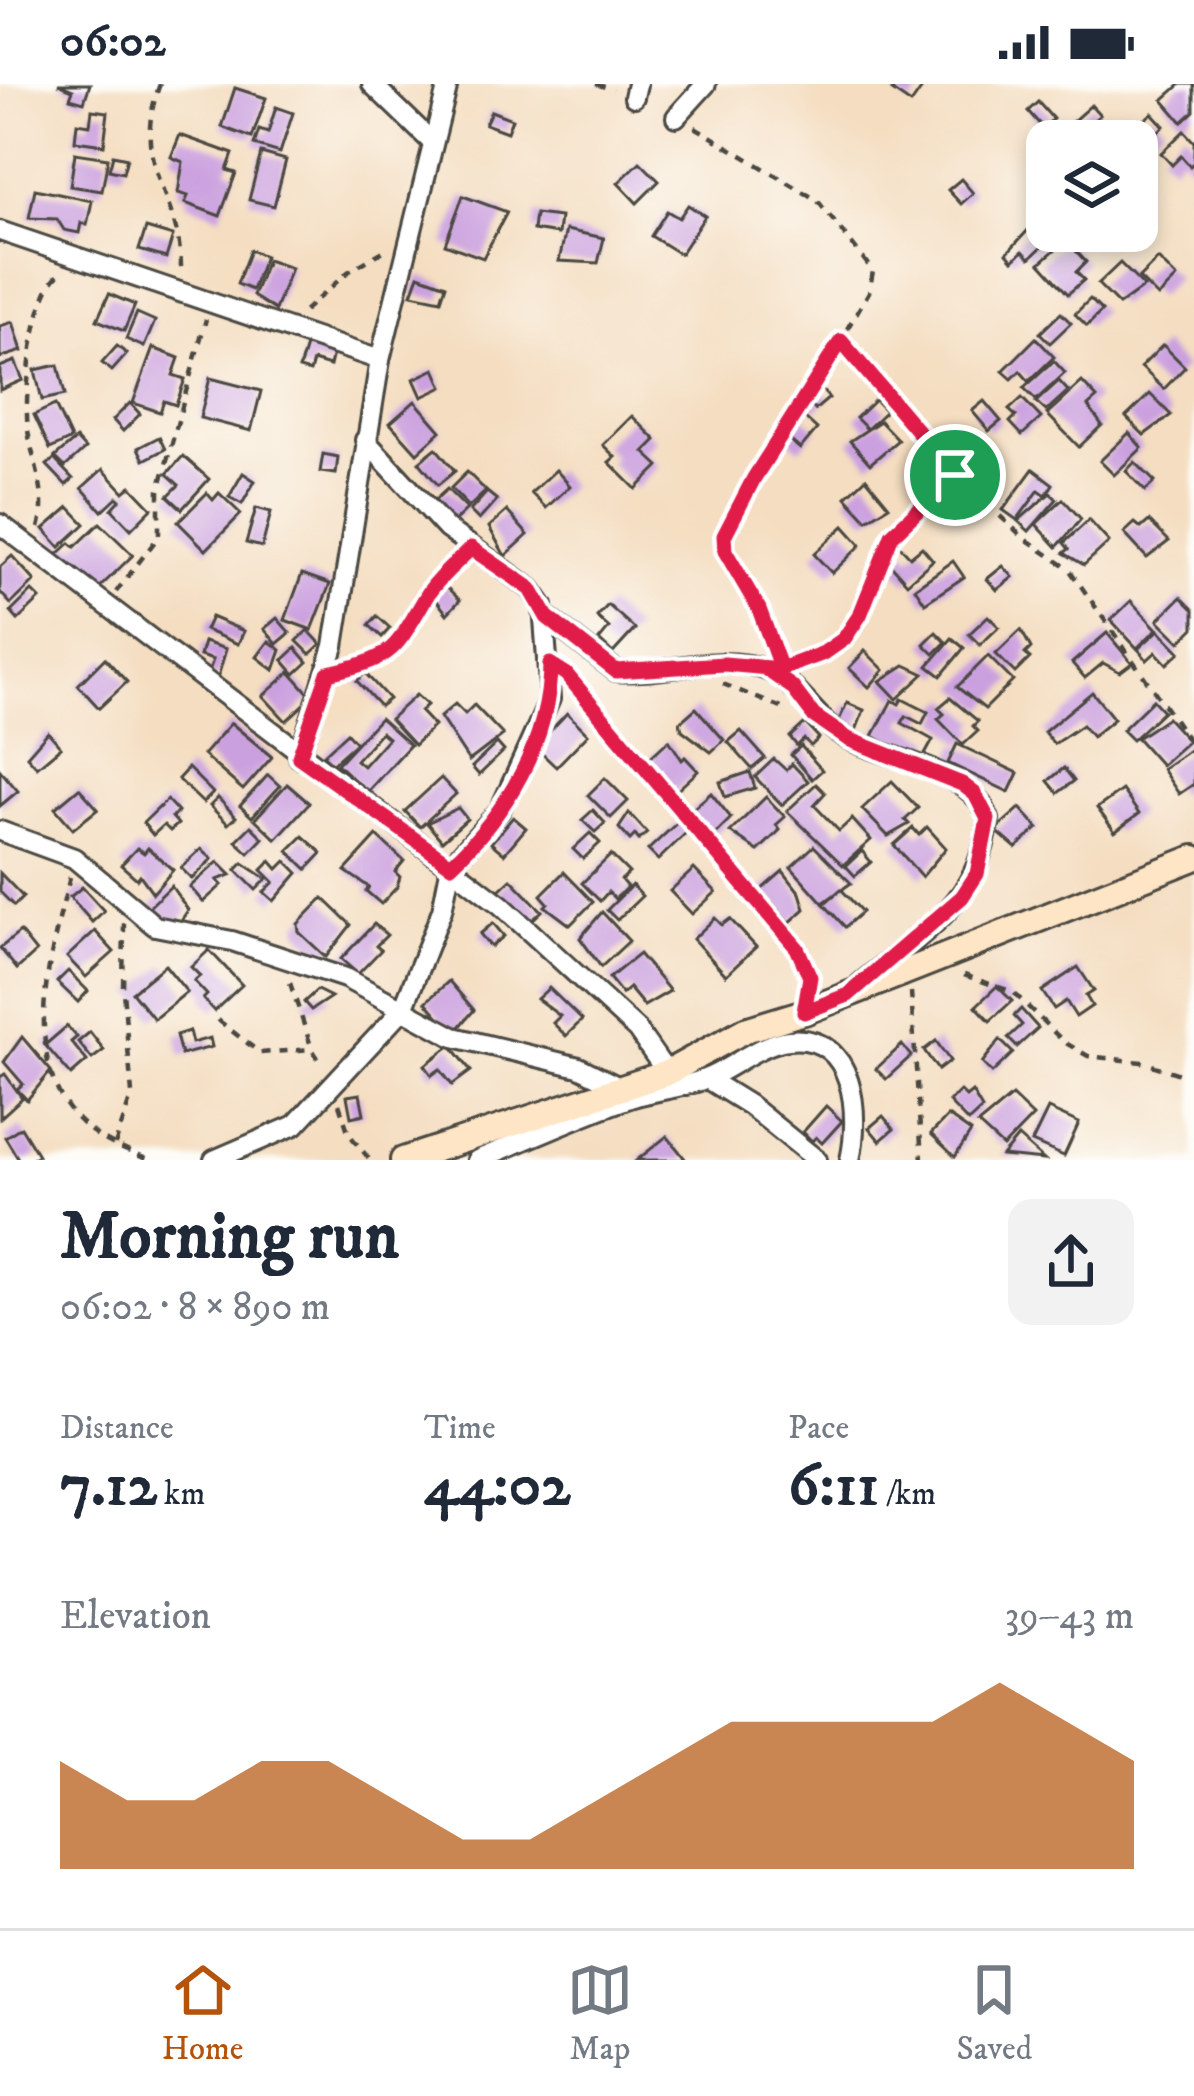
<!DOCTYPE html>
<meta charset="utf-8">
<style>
:root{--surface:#fff;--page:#f2f2f3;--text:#1f2937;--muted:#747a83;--line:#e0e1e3;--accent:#b45309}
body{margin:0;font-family:"IM FELL DW Pica",serif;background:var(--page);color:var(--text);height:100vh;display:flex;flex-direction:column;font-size:45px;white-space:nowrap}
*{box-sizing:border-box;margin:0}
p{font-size:39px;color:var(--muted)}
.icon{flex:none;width:66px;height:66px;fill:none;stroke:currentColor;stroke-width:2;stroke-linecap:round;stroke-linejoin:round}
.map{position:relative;height:1076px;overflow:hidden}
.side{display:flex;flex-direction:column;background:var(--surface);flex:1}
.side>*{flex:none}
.fabs{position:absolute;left:1026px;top:36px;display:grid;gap:24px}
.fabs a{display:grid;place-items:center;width:132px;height:132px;border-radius:24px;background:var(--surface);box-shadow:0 6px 18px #0003;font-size:60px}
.pin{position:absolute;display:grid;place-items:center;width:102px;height:102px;color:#fff;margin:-51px;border:6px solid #fff;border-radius:50%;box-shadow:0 3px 12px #0007}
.round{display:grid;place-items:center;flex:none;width:126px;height:126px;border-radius:24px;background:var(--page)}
.headline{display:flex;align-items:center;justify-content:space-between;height:204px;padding:0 60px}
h1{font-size:66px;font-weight:700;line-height:90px}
.metrics{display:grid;grid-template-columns:repeat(3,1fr);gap:18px;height:204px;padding:12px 60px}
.metrics div{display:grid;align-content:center}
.metrics b{font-size:60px;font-weight:700}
.metrics small{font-size:33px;font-weight:400}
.metrics p{font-size:33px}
.chart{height:336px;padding:24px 60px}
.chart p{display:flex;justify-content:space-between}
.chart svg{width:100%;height:216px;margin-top:12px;fill:var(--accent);opacity:.7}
.status{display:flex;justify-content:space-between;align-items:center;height:84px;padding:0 60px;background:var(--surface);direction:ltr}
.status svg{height:33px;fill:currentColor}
.dock{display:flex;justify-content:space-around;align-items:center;height:168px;border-top:3px solid var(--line);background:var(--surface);font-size:33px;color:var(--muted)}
.dock a{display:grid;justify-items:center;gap:6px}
.dock .on{color:var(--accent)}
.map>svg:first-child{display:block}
.building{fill:#cba0df;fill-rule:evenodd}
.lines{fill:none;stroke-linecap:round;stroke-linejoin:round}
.street-casing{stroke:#494641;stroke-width:24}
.secondary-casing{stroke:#494641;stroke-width:30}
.path{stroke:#494641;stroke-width:4.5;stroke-dasharray:9 9;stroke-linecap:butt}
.street{stroke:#fff;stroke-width:18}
.secondary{stroke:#fee5c5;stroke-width:24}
.route-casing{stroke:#fff;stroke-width:24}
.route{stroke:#e11d48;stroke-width:15}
</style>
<div class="status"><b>06:02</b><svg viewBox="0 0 49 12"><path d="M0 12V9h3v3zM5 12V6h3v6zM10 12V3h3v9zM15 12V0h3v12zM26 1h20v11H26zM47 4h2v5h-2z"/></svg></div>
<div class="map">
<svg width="1194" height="1076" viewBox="0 0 1194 1076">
<rect width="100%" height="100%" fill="#fdfcf7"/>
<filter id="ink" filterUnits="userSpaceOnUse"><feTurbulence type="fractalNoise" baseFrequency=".00833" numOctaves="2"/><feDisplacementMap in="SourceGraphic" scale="24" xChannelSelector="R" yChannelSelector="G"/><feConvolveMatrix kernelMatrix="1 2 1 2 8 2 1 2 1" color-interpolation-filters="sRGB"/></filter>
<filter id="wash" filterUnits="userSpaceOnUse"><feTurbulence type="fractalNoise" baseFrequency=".004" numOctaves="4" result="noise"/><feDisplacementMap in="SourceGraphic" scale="48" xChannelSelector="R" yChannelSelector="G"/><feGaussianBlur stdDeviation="2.7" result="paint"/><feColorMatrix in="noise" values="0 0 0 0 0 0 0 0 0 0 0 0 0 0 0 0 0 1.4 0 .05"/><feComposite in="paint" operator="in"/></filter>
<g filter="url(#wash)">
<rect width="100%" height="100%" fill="#f4ddc0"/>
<g id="blocks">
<g class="building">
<path d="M58,0H90L84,18L70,14L73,6Z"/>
<path d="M897,0H925L911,20L892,7Z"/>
<path d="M1181,0H1194V27L1182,38L1163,16Z"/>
<path d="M235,4L266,14L252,54L222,43Z"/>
<path d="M1038,18L1053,35L1043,44L1028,27Z"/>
<path d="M1091,21L1100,31L1075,53L1066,43Z"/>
<path d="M276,23L293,29L280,69L254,61L259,46L268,49Z"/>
<path d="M92,26L108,28L104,61L75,57L77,39L90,41Z"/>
<path d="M491,27L512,35L507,48L485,40Z"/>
<path d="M1152,29L1164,42L1137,66V57L1126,52Z"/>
<path d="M1184,47L1194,58V78L1190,82L1181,72L1172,81L1161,69Z"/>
<path d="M180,51L233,70L227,86L236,89L220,132L185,119L188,112L178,109L183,78L171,73Z"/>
<path d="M75,69L108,74L102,107L70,102Z"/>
<path d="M261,69L286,76L274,122L249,116Z"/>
<path d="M113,71L127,74L123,89L109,86Z"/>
<path d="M640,78L659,97L637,119L618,99Z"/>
<path d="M961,95L973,109L961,120L948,106Z"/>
<path d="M35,105L92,117L87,141L81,139L79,149L64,146L57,135L29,134Z"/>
<path d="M463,112L507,128L483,174L445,160Z"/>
<path d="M688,121L705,132L680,170L651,152L667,127L679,134Z"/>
<path d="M535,130L560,133L558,150L533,146Z"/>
<path d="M146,144L173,152L166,174L139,166Z"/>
<path d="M1030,144L1045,160L1030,174L1023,167L1013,176L1007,169Z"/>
<path d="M566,146L604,154L598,179L559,177Z"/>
<path d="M1066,156L1086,178L1076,188L1084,196L1068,210L1040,179Z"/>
<path d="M250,166L265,172L252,206L237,200Z"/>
<path d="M1158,175L1177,194L1158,213L1139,194Z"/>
<path d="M267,176L291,184L275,226L253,212Z"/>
<path d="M1120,179L1144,203L1119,221L1098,200Z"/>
<path d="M419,191L446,201L441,216L412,210Z"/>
<path d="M109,210L135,221L124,247L97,236Z"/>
<path d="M1090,215L1102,227L1087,242L1075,230Z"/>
<path d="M137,229L155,237L144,263L126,255Z"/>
<path d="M1061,229L1071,239L1050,259L1040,249Z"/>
<path d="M13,238L22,267L0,274V242Z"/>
<path d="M1036,254L1054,273L1029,297L1020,287L1012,295L1003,287Z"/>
<path d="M1163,261L1185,283L1164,305L1141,283Z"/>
<path d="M117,262L127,270L112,287L102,279Z"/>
<path d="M306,262L333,269L330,282L313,277L310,288L299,285Z"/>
<path d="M153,264L179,274L173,291L185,295L176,321L164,317L160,328L133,319Z"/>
<path d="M15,277L23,296L0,306V283Z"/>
<path d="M1054,277L1065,289L1036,316L1024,304Z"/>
<path d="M58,281L65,311L42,316L35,286Z"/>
<path d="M435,285L443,303L422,313L414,295Z"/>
<path d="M210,294L261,307L251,347L200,334Z"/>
<path d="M1059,297L1068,307L1046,327L1036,318Z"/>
<path d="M1082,298L1097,314L1088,322L1102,341L1079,363L1047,330Z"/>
<path d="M820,304L829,314L815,326L806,316Z"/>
<path d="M1150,310L1171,331L1144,351L1126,333Z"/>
<path d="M1022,314L1041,334L1022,351L1010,338L1016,332L1009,326Z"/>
<path d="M875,316L886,327L867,345L856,334Z"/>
<path d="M415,317L441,347L417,369L390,339Z"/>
<path d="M984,317L1001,337L989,347L972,327Z"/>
<path d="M130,319L140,330L123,347L113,336Z"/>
<path d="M55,321L71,355L50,365L34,331Z"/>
<path d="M632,332L656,356L644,368L659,382L636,405L609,378L615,373L603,361Z"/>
<path d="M804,333L817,345L800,365L786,353Z"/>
<path d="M880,337L898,356L870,380L850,357Z"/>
<path d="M961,343L981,354L961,373L946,357Z"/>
<path d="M1129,349L1142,364L1114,391L1100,377Z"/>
<path d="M159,353L165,365L144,376L138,364Z"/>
<path d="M76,355L85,365L65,383L55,373Z"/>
<path d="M436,364L455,387L438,401L419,378Z"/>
<path d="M323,370L338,373L336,390L320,388Z"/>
<path d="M183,372L209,395L182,425L168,412L179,401L167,390Z"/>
<path d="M54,375L73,395L66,401L47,381Z"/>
<path d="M1135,378L1155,398L1145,407L1126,387Z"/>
<path d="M103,385L124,408L131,402L152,424L131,445L112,425L120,416L117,413L102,427L82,404Z"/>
<path d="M1033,385L1053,400L1046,411L1039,406L1017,436L1003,426Z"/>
<path d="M556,386L570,402L546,424L531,409Z"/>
<path d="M467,388L486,407L469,423L451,404Z"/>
<path d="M243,389L255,397L242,420L229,413Z"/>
<path d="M866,394L889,422L867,436L846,413Z"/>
<path d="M447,405L467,425L451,440L433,418Z"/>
<path d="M487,408L497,416L479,436L470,427Z"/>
<path d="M207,409L213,416L219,409L241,430L206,466L178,438Z"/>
<path d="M1050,409L1057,415L1029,447L1018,437Z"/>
<path d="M1063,415L1081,435L1057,463L1036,440Z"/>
<path d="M69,423L85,440L60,463L44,445Z"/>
<path d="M256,424L271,428L262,463L246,459Z"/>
<path d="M507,427L528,451L505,472L489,443Z"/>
<path d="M1089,436L1109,458L1084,481L1064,469L1069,465L1064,459Z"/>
<path d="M1149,437L1169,457L1147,474L1124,449L1135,439L1141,444Z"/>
<path d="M100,439L133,471L94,509L57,471L70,459L75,463Z"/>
<path d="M844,442L861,461L832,489L814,470Z"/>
<path d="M899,461L910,473L922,463L933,476L907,499L885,474Z"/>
<path d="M12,472L35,497L11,520L0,508V483Z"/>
<path d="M953,477L964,493L925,519L915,504Z"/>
<path d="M1003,482L1013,493L997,506L987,495Z"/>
<path d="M302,490L330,500L312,546L285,536Z"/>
<path d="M441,498L460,516L447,530L431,509Z"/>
<path d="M32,507L40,515L18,536L11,528Z"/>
<path d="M1181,513L1194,526V544L1180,558L1158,536Z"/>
<path d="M1131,517L1157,545L1137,564L1111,536Z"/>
<path d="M608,521L635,545L613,569L599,556L609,544L597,533Z"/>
<path d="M377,532L390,544L382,553L369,541Z"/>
<path d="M988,532L999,543L980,561L969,550Z"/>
<path d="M211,533L244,547L238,560L205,546Z"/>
<path d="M277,534L290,549L277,560L264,545Z"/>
<path d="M308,546L321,560L310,570L297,557Z"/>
<path d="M1021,546L1031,564L1025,570L1030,574L1015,589L996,570Z"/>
<path d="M1159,546L1180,568L1167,580L1156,568L1147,576L1138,565Z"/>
<path d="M936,548L946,558L934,570L924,560Z"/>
<path d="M1107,549L1132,579L1120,588L1103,579L1085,594L1072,579Z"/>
<path d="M952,554L964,564L941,592L928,582Z"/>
<path d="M269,557L281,566L274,586L257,573Z"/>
<path d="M204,558L226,565L218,593L208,590L213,576L200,572Z"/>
<path d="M296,564L308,578L295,590L283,576Z"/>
<path d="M865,567L884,586L869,603L849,584Z"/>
<path d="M988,572L1013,597L985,625L957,603Z"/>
<path d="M105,574L127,598L99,624L78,601Z"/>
<path d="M905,581L924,590L897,615L880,597Z"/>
<path d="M290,588L312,613L286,637L263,612Z"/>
<path d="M365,589L389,615L380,622L357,597Z"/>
<path d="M1092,608L1114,635L1092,653L1082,641L1054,660L1044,648Z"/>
<path d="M416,611L427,621L420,627L434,642L414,661L390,635Z"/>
<path d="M950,614L978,637L973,642L978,647L963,661L938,635L944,630L938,624Z"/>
<path d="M902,615L928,628L922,640L906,632L902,639L933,656L921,678L873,652L892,616L899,620Z"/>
<path d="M1153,616L1163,627L1132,656L1122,646Z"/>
<path d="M847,619L864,626L855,649L837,641Z"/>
<path d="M455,620L465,630L474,621L503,651L469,677L440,633Z"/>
<path d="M696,624L724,656L711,668L682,646L680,638Z"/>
<path d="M567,629L588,650L556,683L535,663Z"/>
<path d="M380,634L410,661L367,708L337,680ZM381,648L388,654L363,682L356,676Z"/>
<path d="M1167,634L1188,657L1161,681L1137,654Z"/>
<path d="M231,639L272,673L243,706L203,671Z"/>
<path d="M805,639L819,654L811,662L804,655L797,662L790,653Z"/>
<path d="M741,647L765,674L752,685L728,658Z"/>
<path d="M48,648L61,663L37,683L27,672Z"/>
<path d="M347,649L356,659L332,680L323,671Z"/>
<path d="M669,656L682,676L685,673L698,687L672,711L643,680Z"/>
<path d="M497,659L504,667L479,691L472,683Z"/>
<path d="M957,660L1018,689L1009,708L948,679Z"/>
<path d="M801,662L822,686L812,695L791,671Z"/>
<path d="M1194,663V700L1179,710L1162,685Z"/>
<path d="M774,675L786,686L792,680L808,697L782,721L755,693Z"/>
<path d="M188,684L213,709L203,719L178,695Z"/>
<path d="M1064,684L1074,697L1058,709L1048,697Z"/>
<path d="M0,686L18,707L0,722Z"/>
<path d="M750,688L755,704L725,713L720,698Z"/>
<path d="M268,691L280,702L252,733L240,722Z"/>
<path d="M441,694L456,710L420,743L405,727Z"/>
<path d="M605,694L628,717L611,734L588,711Z"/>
<path d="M892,697L918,724L905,736L909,740L888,752L862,725Z"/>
<path d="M287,700L309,719L276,755L255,735Z"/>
<path d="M816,700L825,709L814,721L839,747L852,735L871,756L843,781L787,727Z"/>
<path d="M79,704L98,725L73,745L55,724Z"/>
<path d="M1122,706L1139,730L1115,748L1097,724Z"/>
<path d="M711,709L731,734L708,757L686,731Z"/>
<path d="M766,713L785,733L776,741L780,746L758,767L730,748Z"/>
<path d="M218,714L236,733L228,740L210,722Z"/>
<path d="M167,716L178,728L172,733L178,740L170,747L164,741L153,751L143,739Z"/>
<path d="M458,724L467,735L442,757L427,739Z"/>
<path d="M1020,724L1038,744L1016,764L995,746Z"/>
<path d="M593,726L605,739L595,748L582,736Z"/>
<path d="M629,729L647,749L639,756L635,751L630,756L619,744Z"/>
<path d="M513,733L526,744L504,770L491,759Z"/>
<path d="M678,738L687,748L658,776L648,766Z"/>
<path d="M251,742L263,754L249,769L236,757Z"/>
<path d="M927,743L946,764L922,793L894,761L913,744L919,751Z"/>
<path d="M590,749L600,759L583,775L573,765Z"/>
<path d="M303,752L322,769L307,785L288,767Z"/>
<path d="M377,752L404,777L395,788L400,793L397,803L381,820L366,807L369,803L345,787Z"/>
<path d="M814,762L851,799L823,819L791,783Z"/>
<path d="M137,764L144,769L148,764L173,786L153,809L140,791L137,795L121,781Z"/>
<path d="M201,765L212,775L192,795L181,784Z"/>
<path d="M862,767L871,778L855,792L846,782Z"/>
<path d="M611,771L629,789L621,796L627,803L615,815L608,808L600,817L582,799Z"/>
<path d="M271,777L278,785L286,777L298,789L274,817L264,808L274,798L262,786Z"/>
<path d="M218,778L231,791L217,796L222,801L203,818L190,803Z"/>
<path d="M243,779L267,795L256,806L236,786Z"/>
<path d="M694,785L716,808L692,830L670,807Z"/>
<path d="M783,787L800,809L805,825L789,839L761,806Z"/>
<path d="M564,788L593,818L570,841L545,822L548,819L541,811Z"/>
<path d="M0,789L23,813L14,822L0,808Z"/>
<path d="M511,795L542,827L529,839L498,807Z"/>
<path d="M632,801L642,812L617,836L607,826Z"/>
<path d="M171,802L188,826L174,847L146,826Z"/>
<path d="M82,803L104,827L92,838L70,813Z"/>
<path d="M841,805L862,828L845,843L824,820Z"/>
<path d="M323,814L351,841L326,873L299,848L298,840Z"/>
<path d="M602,828L629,857L601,883L580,854Z"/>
<path d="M715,834L722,841L730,835L756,863L726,891L693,855Z"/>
<path d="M493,839L504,852L491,863L480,850Z"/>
<path d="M374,840L387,851L376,862L381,866L358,890L341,875Z"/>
<path d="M95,847L114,868L86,893L67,873Z"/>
<path d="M20,848L36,868L17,885L0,864Z"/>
<path d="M209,866L242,901L214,927L203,915L207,911L194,897L200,892L191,883Z"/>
<path d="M639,870L670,907L644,922L629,904L622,910L609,894Z"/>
<path d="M165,881L187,908L154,935L132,908Z"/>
<path d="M1078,883L1094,907L1086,912L1092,922L1076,933L1066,917L1054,925L1042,907Z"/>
<path d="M68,887L88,907L78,918L57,898Z"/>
<path d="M449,897L474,926L454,950L426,918Z"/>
<path d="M997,902L1012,917L990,937L976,922Z"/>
<path d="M549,904L582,936L566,952L553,939L560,932L537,915Z"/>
<path d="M317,906L331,913L311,926L304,918Z"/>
<path d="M1021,925L1038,944L1017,963L1008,954L1022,941L1014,932Z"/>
<path d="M67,942L77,953L71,958L87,977L71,991L45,961Z"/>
<path d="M189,947L192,959L210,954L212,963L181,971L176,951Z"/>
<path d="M90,948L104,966L92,975L78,958Z"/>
<path d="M22,953L51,987L27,1016L17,1005L23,1000L4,978Z"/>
<path d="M1000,956L1013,969L992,989L982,979Z"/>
<path d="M936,957L950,977L938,986L924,966Z"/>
<path d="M451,961L471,987L452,1001L440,985L432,991L425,981Z"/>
<path d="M902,961L911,972L886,995L876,985Z"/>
<path d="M5,990L22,1014L0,1034V993Z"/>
<path d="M960,1007L966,1013L972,1008L982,1025L968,1038L949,1018Z"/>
<path d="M360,1010L364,1030L351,1033L347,1012Z"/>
<path d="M1012,1012L1033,1032L1003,1063L978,1040Z"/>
<path d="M826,1022L842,1037L822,1059L816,1053L812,1057L803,1048Z"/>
<path d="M1048,1025L1079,1039L1064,1072L1032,1058Z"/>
<path d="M883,1032L894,1045L880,1057L869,1044Z"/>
<path d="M948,1032L971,1048L955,1073L931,1050Z"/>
<path d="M21,1043L38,1071L29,1076H19L5,1053Z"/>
<path d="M667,1052L686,1076H637Z"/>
<path d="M1018,1053L1044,1076L1002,1072Z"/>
</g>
</g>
</g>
<g filter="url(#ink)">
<use href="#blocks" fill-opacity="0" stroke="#494641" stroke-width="3"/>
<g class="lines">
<defs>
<g id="street">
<path d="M372,0L432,58"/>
<path d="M634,13L637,0"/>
<path d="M676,33L706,0"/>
<path d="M0,147L380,276"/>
<path d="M0,440L501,821L637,946L667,989"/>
<path d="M547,533L616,587C665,591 717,569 764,585C797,595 814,637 848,655C891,677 972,684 989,735C978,822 923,847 860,900"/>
<path d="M299,673L334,562L380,276L448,0"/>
<path d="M0,747L74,774L155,842L232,857L345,894L454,953L579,983L621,1004"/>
<path d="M707,995L749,1021L817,1076"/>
<path d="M214,1076L295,1041L403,925L442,826L451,781L500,726L550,615L543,522L531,505L447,445L365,356"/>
<path d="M477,1076C529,1055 580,1031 633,1013C657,1006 682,1004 705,995C733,984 759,959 789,956C856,949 860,1032 850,1076"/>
</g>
<path id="secondary" d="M403,1076L667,989L745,946L804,928L1194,774"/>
</defs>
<use href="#street" class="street-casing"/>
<use href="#secondary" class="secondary-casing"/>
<g class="path">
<path d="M160,0C128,84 181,107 181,186"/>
<path d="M596,0L613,6"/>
<path d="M695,43L817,116L873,187L869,208L724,452C726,484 762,531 775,567"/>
<path d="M304,227L348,188L385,166"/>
<path d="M843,259L955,391L1023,453L1069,485L1194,664"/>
<path d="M39,444C48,411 35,385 29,352C22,319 33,210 59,190"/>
<path d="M116,508L159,452V406L206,235"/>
<path d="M795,580C884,548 848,507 892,450C909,428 935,411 955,391"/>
<path d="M347,585C414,565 414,522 459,477"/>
<path d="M570,594L797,864L806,878L808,904"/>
<path d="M723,600L784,625"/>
<path d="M70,793C50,870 14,989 91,1047C108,1060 130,1068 149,1076"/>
<path d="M964,891L1013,908L1064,958L1088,972L1142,978L1180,990"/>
<path d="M290,899L312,965L323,982"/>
<path d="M911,908L922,1076"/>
<path d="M218,936L260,969L312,965"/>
<path d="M339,1020L349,1050L370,1076"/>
<path d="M115,1061L132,1010L123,907L124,839"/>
</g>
<use href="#street" class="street"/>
<use href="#secondary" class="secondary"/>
</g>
</g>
<g class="lines" filter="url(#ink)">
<defs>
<path id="route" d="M955,391L892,451L860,531L844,555L824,569L781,585L724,580L616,587L547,533L531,505L471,464C457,479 437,494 426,513C394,567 395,574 328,589L299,673L451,781C506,730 550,657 550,580L566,590L797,864L810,893L804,928L848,911L962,813L977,790L988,735L975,710L962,700L848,655L814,632L792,603L766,585H781L759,525L725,467L724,452L754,394L841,257L955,391"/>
</defs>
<use href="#route" class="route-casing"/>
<use href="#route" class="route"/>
</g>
</svg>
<div class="fabs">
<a><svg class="icon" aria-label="layers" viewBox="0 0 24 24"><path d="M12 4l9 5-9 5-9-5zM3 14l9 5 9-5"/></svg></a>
</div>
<div class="pin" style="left:955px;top:391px;background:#1e9e55"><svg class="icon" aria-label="arrive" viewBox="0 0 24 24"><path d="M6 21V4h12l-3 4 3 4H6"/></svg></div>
</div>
<section class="side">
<div class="headline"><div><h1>Morning run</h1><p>06:02 · 8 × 890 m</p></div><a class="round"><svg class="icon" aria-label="share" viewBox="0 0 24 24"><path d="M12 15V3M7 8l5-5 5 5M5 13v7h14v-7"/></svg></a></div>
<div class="metrics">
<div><p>Distance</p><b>7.12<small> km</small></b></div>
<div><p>Time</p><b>44:02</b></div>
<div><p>Pace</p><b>6:11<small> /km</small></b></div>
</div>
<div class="chart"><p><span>Elevation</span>39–43 m</p>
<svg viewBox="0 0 160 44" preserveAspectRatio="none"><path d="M0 44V22L10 30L20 30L30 22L40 22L50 30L60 38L70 38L80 30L90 22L100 14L110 14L120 14L130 14L140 6L150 14L160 22V44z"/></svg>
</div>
</section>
<nav class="dock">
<a class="on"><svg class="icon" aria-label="home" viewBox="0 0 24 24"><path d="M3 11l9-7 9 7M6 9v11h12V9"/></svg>Home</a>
<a><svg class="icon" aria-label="map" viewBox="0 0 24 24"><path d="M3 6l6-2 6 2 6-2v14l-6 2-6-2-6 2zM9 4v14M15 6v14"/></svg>Map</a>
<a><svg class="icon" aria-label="saved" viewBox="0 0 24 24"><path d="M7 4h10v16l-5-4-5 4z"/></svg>Saved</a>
</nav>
